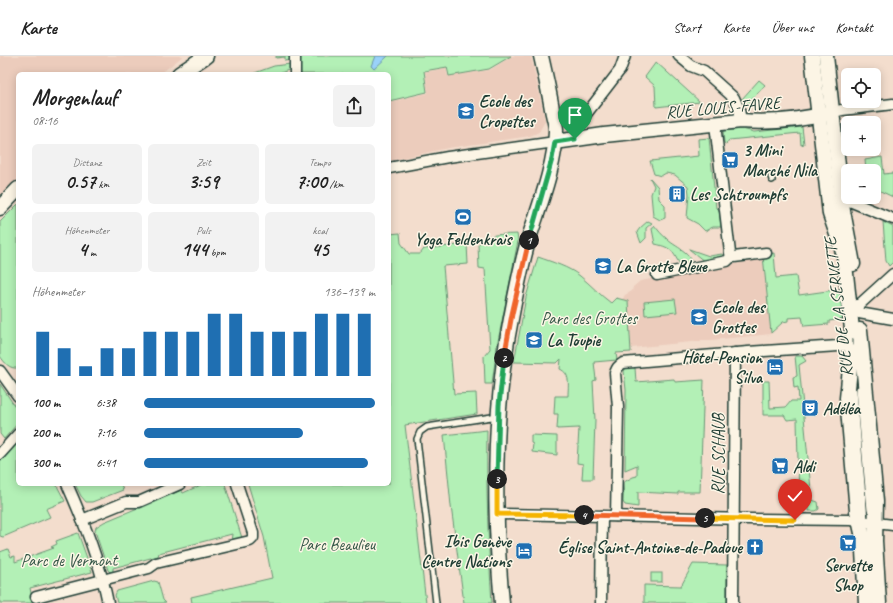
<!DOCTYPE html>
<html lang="de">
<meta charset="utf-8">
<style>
:root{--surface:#fff;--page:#f2f2f2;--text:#222;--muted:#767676;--line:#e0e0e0;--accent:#1f6fb2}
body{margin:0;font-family:Caveat,sans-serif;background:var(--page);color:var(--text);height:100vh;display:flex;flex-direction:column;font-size:15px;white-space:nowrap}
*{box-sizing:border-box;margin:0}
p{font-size:13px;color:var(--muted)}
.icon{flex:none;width:22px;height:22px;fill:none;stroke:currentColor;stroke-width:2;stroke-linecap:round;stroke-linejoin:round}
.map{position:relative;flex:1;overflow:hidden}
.side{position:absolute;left:16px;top:16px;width:375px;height:414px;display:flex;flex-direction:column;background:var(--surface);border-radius:6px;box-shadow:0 2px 10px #0003}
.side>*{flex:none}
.buttons{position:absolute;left:841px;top:12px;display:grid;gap:8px}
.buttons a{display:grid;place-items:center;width:40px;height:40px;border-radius:6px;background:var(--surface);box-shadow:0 2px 10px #0003;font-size:20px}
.pin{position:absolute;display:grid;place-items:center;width:34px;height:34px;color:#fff;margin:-41px -17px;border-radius:50% 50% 50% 0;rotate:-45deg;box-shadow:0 0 4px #0007}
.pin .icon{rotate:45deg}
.km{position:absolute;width:20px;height:20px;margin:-10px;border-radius:50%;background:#222;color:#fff;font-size:11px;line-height:20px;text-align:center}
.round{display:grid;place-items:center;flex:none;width:42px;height:42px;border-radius:6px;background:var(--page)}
.overview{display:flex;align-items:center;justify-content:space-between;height:68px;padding:0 16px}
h1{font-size:22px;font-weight:700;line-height:30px}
.stats{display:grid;grid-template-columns:repeat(3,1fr);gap:6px;height:68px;padding:4px 16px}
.stats div{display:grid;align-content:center;border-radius:6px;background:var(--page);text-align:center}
.stats b{font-size:20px;font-weight:700}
.stats small{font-size:11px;font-weight:400}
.stats p{font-size:11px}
.chart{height:112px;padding:8px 16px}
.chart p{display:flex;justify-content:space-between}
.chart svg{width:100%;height:72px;margin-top:4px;stroke:var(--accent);stroke-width:6}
ul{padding:0 16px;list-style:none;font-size:13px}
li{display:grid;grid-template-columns:64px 48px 1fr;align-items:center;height:30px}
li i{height:10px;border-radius:5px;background:var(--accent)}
header{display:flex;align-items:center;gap:24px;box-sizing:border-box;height:56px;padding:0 20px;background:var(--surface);border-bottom:1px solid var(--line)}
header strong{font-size:19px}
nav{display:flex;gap:22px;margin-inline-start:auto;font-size:14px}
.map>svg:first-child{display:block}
.built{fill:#ecccbc}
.green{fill:#b3f0b6;stroke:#699675}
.water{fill:#9ad2f9;stroke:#6996aa}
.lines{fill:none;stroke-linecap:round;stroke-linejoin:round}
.lane-casing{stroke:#1f3d34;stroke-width:8}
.street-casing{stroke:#1f3d34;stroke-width:13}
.secondary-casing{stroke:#1f3d34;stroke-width:17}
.lane{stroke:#fcf5e5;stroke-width:5}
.street{stroke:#fcf5e5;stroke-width:10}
.secondary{stroke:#fcf5e5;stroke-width:14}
.tram{stroke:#1f3d34;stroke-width:1}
.split-1-casing{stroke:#fff;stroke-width:8}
.split-2-casing{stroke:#fff;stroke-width:8}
.split-3-casing{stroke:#fff;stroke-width:8}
.split-4-casing{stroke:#fff;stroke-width:8}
.split-5-casing{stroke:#fff;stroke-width:8}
.split-6-casing{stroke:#fff;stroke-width:8}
.split-1{stroke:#22a559;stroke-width:5}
.split-2{stroke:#f0652b;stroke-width:5}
.split-3{stroke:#22a559;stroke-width:5}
.split-4{stroke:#f5b400;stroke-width:5}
.split-5{stroke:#f0652b;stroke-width:5}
.split-6{stroke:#f5b400;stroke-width:5}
.labels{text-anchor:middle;stroke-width:3;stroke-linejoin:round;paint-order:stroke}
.poi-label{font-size:17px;font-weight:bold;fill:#1f3d34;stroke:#fcf5e5;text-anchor:start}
.street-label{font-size:17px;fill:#1f3d34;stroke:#fcf5e5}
.park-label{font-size:17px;fill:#355848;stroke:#fcf5e5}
</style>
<header>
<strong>Karte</strong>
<nav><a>Start</a><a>Karte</a><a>Über uns</a><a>Kontakt</a></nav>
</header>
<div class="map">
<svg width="893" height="547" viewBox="0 0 893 547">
<rect width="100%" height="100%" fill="#f3ddcd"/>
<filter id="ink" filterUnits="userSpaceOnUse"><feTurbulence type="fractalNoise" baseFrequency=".025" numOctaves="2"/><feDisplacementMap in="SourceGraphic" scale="8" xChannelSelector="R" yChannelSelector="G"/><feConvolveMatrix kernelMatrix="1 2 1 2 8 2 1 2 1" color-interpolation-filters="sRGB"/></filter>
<g filter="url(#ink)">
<g class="built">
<path d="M0,0H183L160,18H18V123L0,140Z"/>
<path d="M512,0H531L545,65L539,76L530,80L448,92L389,105V46L428,37L425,16L446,12L448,20L490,14Z"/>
<path d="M763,203L771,278L631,292L628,246L622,244L625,239L632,235L633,231L640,225Z"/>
</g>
<g class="green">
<path d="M276,0H511L489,13L449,20L447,11L424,15L427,36L389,45V18H291V13L278,18H252L274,10L291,8V4L285,5V1L276,2Z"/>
<path d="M656,6L700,46L656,51L655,30L645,21Z"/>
<path d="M759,24L765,29L747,49L741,44Z"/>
<path d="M802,71L804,88L801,89L800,77L729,84L726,88L724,87L723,75L742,73L754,76Z"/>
<path d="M709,82L716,152L719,153L721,171H713L705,175L698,168L687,162L689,138L688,130L675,119L666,117L661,120L654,118L650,105L699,100L698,83Z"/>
<path d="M882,101L884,118L893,117V141L874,132V115H866L865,104Z"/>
<path d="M650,122L658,131L659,143L665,149V162L660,164L653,160L651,138L654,130Z"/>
<path d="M18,148V312C9,313 5,307 0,300V166Z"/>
<path d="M648,165L652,167L646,172V182L641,187L637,176L640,172Z"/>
<path d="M883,166L893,171V206L889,210L886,205Z"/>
<path d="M654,169C658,174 662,179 667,183C673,190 696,198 690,209L681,210C672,196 674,192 655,188L652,173Z"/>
<path d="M400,177L401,187L409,198H420L424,193L467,188L468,208L443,210L454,338L476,337L477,358L405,369L426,547H192L191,541L272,522L264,481L248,428H389V178Z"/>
<path d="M517,178L518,185L497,290L492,328H485L484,300L490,293L485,213L479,212L478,189C488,176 501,179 517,178Z"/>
<path d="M689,193L709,200L722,198L723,201L705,206Z"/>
<path d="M774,197L776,222L796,220L799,239L841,233L844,263L829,265V268L804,270L802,261L788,262V265L783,266L771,277L763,200Z"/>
<path d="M538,201C552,206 569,211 580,220C591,229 600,239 611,247L616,242L628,245L631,296L616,297L617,304L594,306L596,324L593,325L595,364L593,423H582L583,408L577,407L579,372L557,373L558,358H554L555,340H568C568,329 571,318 560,313L561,303L557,307L514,306L526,241Z"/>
<path d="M675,243L677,256L645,259L644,246Z"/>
<path d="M795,300H802L806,305L799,309L812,444L818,446L819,453L816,455H809V448H799L797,363L787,364L784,359H763V325H769L770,352L786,351L791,345H799L798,331L794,332L793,321L797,320Z"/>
<path d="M630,311L635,312L636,326L674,323L675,326L704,324L700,436H678V438L638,436V451L625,449L623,446L624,426L633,421L637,420V409L625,414L626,334L624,315L626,312Z"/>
<path d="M0,328L18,355V367L4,383L0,378Z"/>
<path d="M487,374C486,432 488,489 492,547H464L451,450L444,379Z"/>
<path d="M531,379L557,380V399L532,396L533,388L531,387Z"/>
<path d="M18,386V428H56L65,445L46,453L50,461L3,481L0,480V404Z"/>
<path d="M75,428H121L123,434L92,446H86L81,440Z"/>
<path d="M203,428H225L242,482L231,486L232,478L159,497L158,500L113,512V515L110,516L108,514L95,475L96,471L104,466L181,434L183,437Z"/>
<path d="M78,477L92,516L30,532L33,547H0V496L8,493L11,501L15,500V506L54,492L51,491L57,488L56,485Z"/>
<path d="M693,508L727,509V547H644V529L681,530Z"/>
<rect x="651" y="517" width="11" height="9"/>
<path d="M154,525L158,526L163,544L166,547H117L115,539L117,535Z"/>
</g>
<path class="water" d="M375,0H388L374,13L371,10Z"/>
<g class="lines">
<defs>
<g id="lane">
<path d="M771,121L772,124"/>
<path d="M859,333L870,454"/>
<path d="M854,335L865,464"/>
<path d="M436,547L417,383L420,376L427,371L498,360"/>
</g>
<g id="street">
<path d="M679,0L691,10L704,15L734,42L739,53L741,65"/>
<path d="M295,18V0"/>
<path d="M833,56L842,54L893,48"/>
<path d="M715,68L730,197L732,200"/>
<path d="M577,83L578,71L580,66L620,14L625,0"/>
<path d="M389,112L448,101L555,86"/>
<path d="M842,142L893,163"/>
<path d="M732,200L734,201L766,197"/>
<path d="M657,219L727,205L732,200"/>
<path d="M850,257L893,218"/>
<path d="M859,257L893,263"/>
<path d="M0,315L18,340"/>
<path d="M0,398L18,378"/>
<path d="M67,428C84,466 100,506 108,547"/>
<path d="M497,458L750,463L851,464L893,469"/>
<path d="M616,460L618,351L615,317C617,312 618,310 623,307L748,296L853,289"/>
<path d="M82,464L126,446H139L180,428"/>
<path d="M36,541L149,512L156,507L250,485L253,482V477L237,428"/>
<path d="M601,547L602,460"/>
<path d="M733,547L735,297"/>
</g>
<g id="secondary">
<path d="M812,0L830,158L844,199L853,283L847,342L857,455L862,477L866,547"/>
<path d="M826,0L843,155L853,208"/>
<path d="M179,18L206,0"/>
<path d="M555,86L604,79L741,65C769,67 801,64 829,57"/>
<path d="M0,152L18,133"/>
<path d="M860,274L876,445L875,485L879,547"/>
<path d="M502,547C494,460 493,371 507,285C513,251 519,216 529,182C539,151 556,106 556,74C556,67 553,60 552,53C549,35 545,18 541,0"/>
</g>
</defs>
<use href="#lane" class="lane-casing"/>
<use href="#street" class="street-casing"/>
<use href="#secondary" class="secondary-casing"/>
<use href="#lane" class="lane"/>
<use href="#street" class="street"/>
<use href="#secondary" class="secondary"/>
<path class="tram" d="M853,283V289"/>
</g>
</g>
<g class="lines" filter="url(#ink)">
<defs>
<path id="split-1" d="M529,184L552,103L555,86L575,83"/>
<path id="split-2" d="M504,302L512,258L529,184"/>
<path id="split-3" d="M497,423L499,349L504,302"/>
<path id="split-4" d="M497,423V458L584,459"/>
<path id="split-5" d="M584,459L705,462"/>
<path id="split-6" d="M705,462L795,464"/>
</defs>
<use href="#split-1" class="split-1-casing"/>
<use href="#split-2" class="split-2-casing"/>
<use href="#split-3" class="split-3-casing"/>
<use href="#split-4" class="split-4-casing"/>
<use href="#split-5" class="split-5-casing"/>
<use href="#split-6" class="split-6-casing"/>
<use href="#split-1" class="split-1"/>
<use href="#split-2" class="split-2"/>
<use href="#split-3" class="split-3"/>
<use href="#split-4" class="split-4"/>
<use href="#split-5" class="split-5"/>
<use href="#split-6" class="split-6"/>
</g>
<defs>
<symbol id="school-square" viewBox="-11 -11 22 22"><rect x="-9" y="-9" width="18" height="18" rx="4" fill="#1f6fb2" stroke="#fcf5e5"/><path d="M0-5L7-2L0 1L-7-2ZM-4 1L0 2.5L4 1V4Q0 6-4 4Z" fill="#fff"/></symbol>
<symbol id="supermarket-square" viewBox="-11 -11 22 22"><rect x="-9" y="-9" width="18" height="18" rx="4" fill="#1f6fb2" stroke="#fcf5e5"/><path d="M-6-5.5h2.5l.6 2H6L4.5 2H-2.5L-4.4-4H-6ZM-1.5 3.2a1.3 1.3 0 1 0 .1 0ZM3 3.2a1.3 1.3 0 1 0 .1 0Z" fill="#fff"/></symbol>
<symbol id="building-square" viewBox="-11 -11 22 22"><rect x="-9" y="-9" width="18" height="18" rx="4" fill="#1f6fb2" stroke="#fcf5e5"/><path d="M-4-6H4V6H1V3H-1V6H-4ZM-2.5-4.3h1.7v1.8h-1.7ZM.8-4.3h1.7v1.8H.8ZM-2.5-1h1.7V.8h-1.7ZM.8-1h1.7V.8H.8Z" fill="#fff"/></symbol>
<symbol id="stadium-square" viewBox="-11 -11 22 22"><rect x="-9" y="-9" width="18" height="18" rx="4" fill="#1f6fb2" stroke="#fcf5e5"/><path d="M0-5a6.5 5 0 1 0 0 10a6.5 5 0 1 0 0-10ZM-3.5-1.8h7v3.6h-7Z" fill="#fff"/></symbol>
<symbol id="hotel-square" viewBox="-11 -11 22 22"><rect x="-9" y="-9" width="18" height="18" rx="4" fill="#1f6fb2" stroke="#fcf5e5"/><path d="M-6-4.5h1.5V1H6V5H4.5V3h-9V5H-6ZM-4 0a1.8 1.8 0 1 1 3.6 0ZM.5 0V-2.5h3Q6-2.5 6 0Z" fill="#fff"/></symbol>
<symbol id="theatre-square" viewBox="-11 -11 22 22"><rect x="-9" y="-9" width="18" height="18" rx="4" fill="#1f6fb2" stroke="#fcf5e5"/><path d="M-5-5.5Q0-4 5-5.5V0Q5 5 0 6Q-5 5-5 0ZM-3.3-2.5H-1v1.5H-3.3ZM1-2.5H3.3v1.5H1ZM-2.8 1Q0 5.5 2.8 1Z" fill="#fff"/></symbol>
<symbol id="church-square" viewBox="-11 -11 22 22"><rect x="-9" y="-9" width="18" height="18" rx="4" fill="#1f6fb2" stroke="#fcf5e5"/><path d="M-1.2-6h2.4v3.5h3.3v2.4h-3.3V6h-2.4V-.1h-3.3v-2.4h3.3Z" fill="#fff"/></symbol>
</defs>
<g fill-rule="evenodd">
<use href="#school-square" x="456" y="45" width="20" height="20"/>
<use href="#supermarket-square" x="720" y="94" width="20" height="20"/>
<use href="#building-square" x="667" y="128" width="20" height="20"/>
<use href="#stadium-square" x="453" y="151" width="20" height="20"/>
<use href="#school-square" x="593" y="200" width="20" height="20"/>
<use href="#school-square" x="689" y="251" width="20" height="20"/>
<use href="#school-square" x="524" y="274" width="20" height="20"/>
<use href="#hotel-square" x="765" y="301" width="20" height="20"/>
<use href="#theatre-square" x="800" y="342" width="20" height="20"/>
<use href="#supermarket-square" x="770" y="400" width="20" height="20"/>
<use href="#supermarket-square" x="838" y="477" width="20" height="20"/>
<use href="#church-square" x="745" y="481" width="20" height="20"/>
<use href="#hotel-square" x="514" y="485" width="20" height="20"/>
</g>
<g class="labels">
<g class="poi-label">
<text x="479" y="51">Ecole des<tspan x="479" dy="20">Cropettes</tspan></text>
<text x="743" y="100">3 Mini<tspan x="743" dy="20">Marché Nila</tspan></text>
<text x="690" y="144">Les Schtroumpfs</text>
<text x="463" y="189" text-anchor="middle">Yoga Feldenkrais</text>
<text x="616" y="216">La Grotte Bleue</text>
<text x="712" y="257">Ecole des<tspan x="712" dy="20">Grottes</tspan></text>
<text x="547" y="290">La Toupie</text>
<text x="762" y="307" text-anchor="end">Hôtel-Pension<tspan x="762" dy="20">Silva</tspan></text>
<text x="823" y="358">Adéléa</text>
<text x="793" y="416">Aldi</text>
<text x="511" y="491" text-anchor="end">Ibis Genève<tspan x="511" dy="20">Centre Nations</tspan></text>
<text x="742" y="497" text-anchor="end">Église Saint-Antoine-de-Padoue</text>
<text x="848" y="515" text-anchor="middle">Servette<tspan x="848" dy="20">Shop</tspan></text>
</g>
<g class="street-label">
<text transform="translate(723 51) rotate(-5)" y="6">RUE LOUIS-FAVRE</text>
<text transform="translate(838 251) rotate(-97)" y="6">RUE DE LA SERVETTE</text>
<text transform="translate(718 398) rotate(-90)" y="6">RUE SCHAUB</text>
</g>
<g class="park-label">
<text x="589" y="268">Parc des Grottes</text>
<text x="337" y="494">Parc Beaulieu</text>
<text x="69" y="510">Parc de Vermont</text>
</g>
</g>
</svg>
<div class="buttons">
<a><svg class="icon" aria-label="locate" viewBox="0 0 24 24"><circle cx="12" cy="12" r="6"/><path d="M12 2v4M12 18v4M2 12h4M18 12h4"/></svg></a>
<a>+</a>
<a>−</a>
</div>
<div class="pin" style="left:575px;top:83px;background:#1e9e55"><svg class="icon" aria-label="arrive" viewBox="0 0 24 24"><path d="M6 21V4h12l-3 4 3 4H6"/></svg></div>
<div class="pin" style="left:795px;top:464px;background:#d93025"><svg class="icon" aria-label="check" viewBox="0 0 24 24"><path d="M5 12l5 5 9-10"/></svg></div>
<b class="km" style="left:529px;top:184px">1</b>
<b class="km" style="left:504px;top:302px">2</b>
<b class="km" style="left:497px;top:423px">3</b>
<b class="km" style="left:584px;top:459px">4</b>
<b class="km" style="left:705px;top:462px">5</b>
<section class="side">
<div class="overview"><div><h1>Morgenlauf</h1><p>08:16</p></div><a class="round"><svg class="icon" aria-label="share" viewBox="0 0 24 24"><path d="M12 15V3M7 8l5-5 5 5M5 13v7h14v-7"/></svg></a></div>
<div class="stats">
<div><p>Distanz</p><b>0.57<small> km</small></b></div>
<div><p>Zeit</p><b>3:59</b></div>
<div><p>Tempo</p><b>7:00<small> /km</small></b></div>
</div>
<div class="stats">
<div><p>Höhenmeter</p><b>4<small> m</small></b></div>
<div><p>Puls</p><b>144<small> bpm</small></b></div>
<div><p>kcal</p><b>45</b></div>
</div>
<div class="chart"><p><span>Höhenmeter</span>136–139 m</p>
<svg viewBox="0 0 160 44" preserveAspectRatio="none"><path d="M5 44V17M15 44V27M25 44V38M35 44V27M45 44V27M55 44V17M65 44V17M75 44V17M85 44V6M95 44V6M105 44V17M115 44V17M125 44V17M135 44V6M145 44V6M155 44V6"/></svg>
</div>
<ul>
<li><b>100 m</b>6:38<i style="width:100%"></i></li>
<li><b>200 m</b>7:16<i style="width:69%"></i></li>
<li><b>300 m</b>6:41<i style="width:97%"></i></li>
</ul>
</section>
</div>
